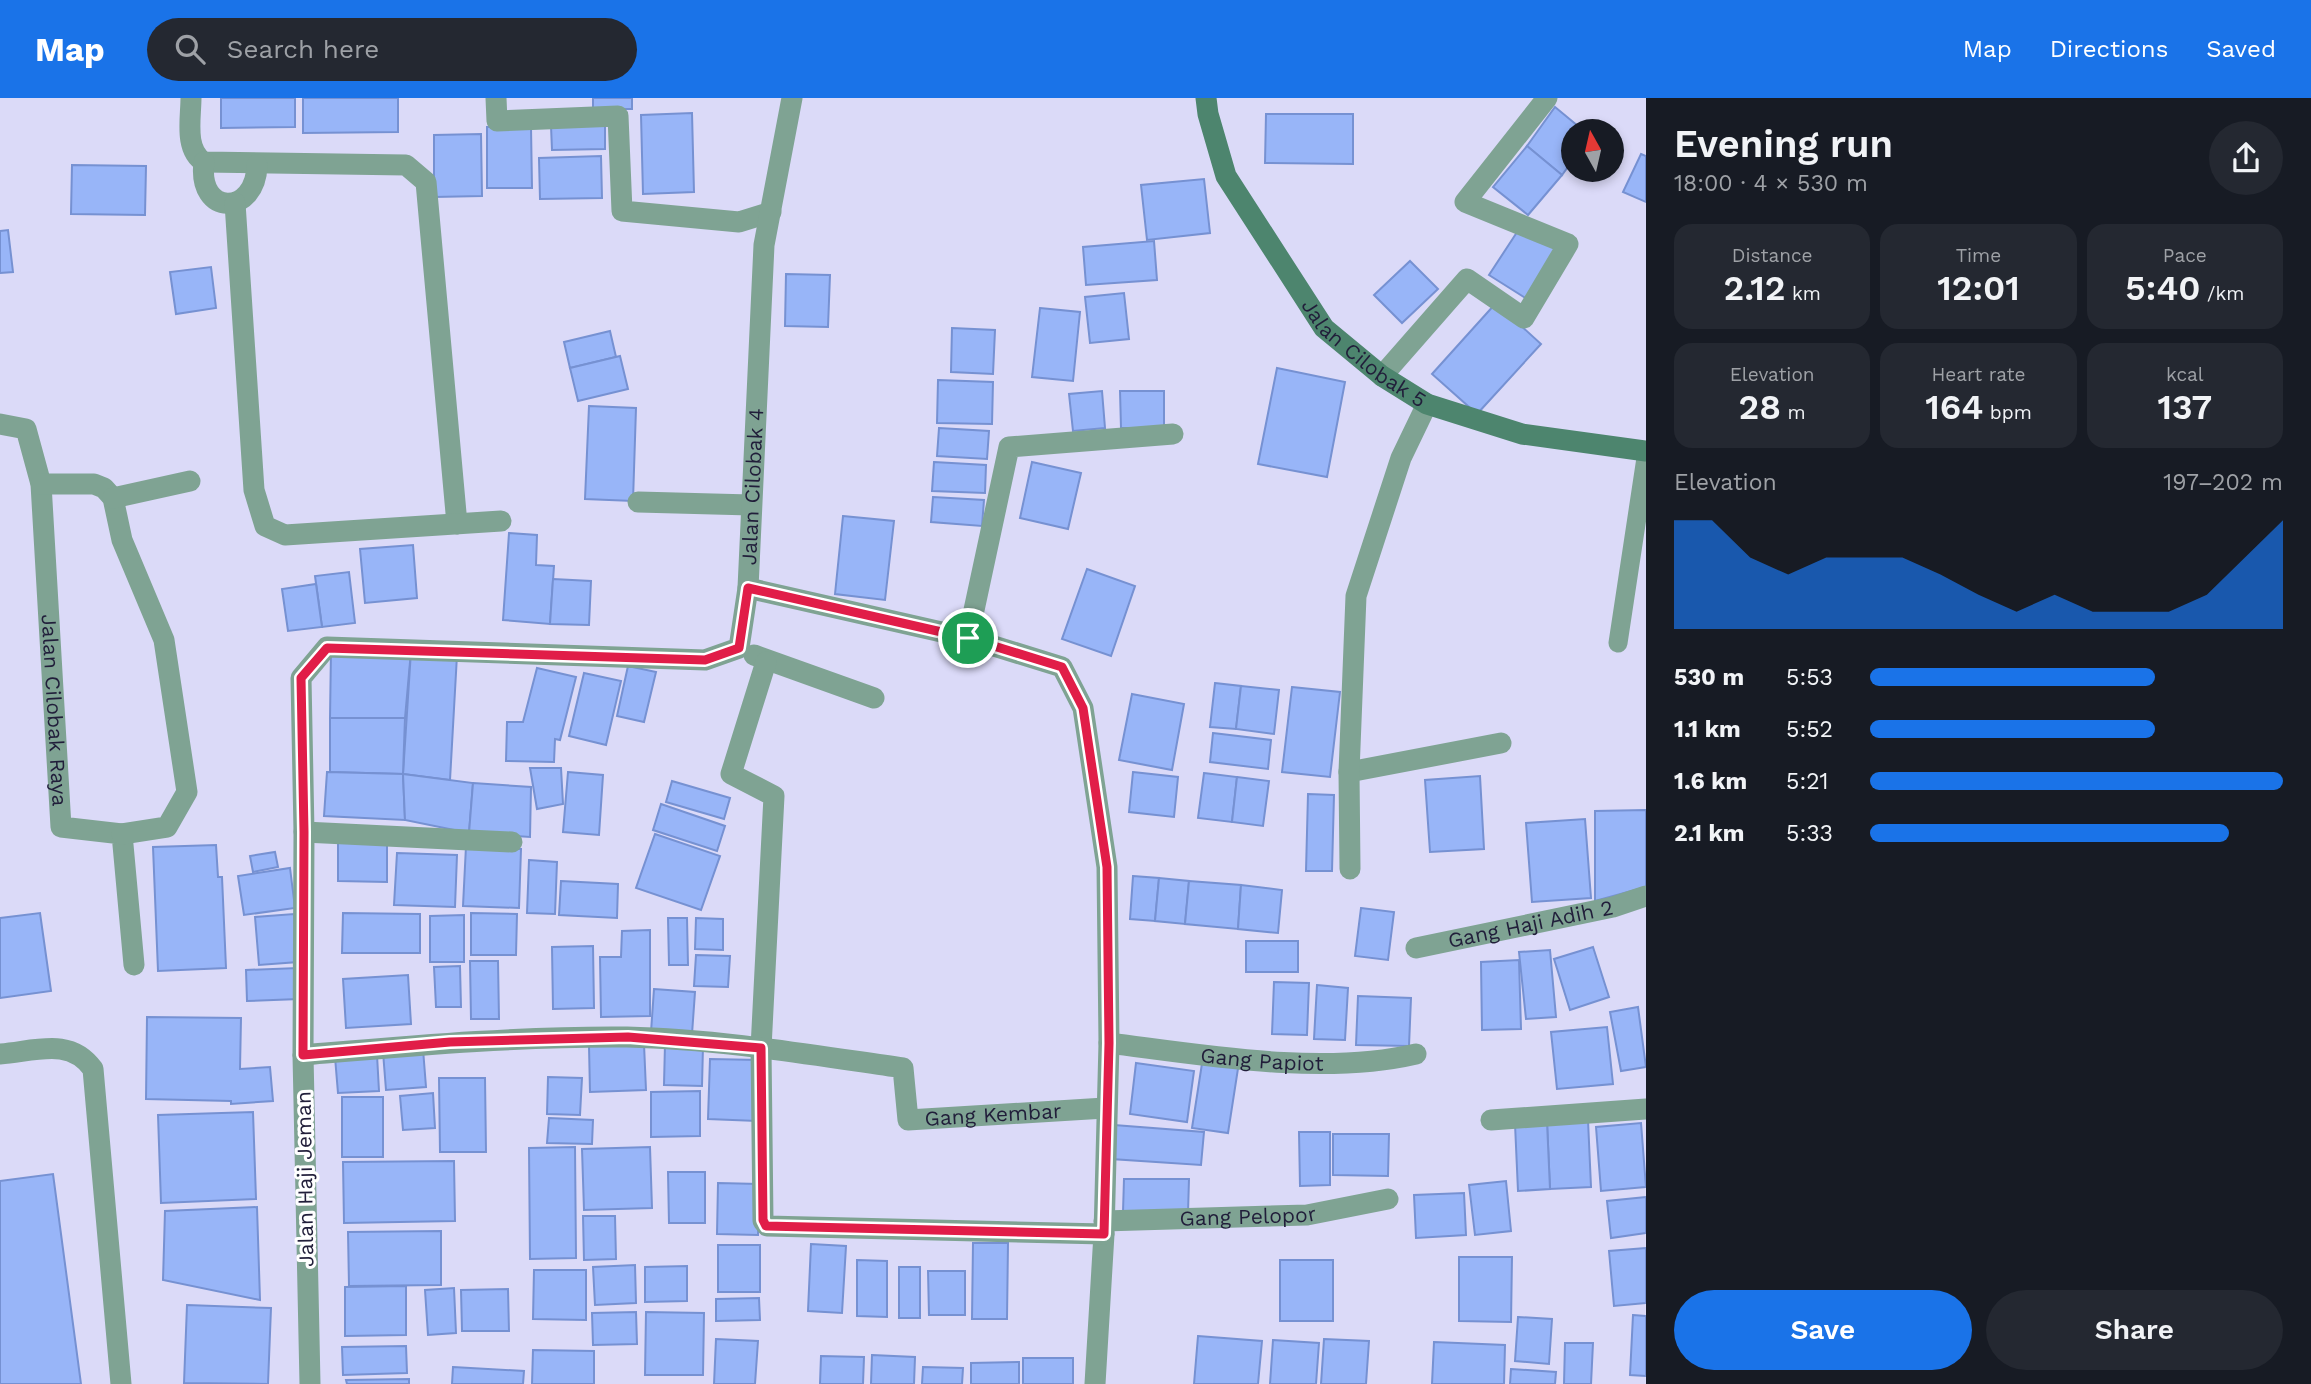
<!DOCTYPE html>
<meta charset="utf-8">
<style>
:root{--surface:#171b24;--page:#242831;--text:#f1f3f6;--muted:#9ea1a6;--accent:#1a73e8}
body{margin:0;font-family:"Work Sans",sans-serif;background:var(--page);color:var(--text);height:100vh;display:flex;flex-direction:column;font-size:26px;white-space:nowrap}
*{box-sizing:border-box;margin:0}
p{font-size:23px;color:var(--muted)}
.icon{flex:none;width:38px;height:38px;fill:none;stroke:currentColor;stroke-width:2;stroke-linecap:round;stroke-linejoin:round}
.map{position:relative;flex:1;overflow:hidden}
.sheet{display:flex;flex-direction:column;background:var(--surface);width:665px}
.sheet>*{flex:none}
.needle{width:46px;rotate:352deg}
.tools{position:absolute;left:1561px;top:21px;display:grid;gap:14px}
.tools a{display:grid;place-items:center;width:63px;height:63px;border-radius:50%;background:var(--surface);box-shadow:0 4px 10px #0003;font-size:35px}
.pin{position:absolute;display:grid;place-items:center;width:60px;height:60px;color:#fff;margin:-30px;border:4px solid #fff;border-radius:50%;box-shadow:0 2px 7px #0007}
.round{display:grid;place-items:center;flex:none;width:74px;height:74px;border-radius:37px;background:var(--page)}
.summary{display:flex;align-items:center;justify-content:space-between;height:119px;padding:0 28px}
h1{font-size:38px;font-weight:600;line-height:52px}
.stats{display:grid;grid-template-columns:repeat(3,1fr);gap:10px;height:119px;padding:7px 28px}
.stats div{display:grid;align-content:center;border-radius:18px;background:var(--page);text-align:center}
.stats b{font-size:35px;font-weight:600}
.stats small{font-size:19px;font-weight:400}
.stats p{font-size:19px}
.chart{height:196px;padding:14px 28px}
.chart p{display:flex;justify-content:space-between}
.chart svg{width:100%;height:126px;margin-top:7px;fill:var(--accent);opacity:.7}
.button{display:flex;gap:14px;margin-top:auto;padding:14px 28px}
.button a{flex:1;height:80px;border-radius:42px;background:var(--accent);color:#fff;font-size:28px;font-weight:600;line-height:80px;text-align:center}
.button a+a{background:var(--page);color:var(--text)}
ul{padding:0 28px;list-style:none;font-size:23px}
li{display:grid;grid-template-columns:112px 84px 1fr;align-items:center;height:52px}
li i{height:18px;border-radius:9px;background:var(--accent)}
header{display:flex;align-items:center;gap:42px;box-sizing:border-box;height:98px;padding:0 35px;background:var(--accent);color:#fff}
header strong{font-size:33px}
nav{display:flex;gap:38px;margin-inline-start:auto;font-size:24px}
.search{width:490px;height:63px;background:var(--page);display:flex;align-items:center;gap:18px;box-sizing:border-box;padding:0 24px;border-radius:38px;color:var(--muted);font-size:26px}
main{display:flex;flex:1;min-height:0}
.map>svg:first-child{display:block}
.building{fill:#98b5f8;stroke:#7691d2;stroke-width:2}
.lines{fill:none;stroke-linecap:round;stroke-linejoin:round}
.lane{stroke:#7fa393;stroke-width:19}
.street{stroke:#7fa393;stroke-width:21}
.secondary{stroke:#4d856e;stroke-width:21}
.route-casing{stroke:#fff;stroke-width:14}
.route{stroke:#e11d48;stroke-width:9}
.labels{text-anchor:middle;stroke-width:6;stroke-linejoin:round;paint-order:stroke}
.street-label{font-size:21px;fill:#211e3a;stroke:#fff}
</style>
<header>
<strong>Map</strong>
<div class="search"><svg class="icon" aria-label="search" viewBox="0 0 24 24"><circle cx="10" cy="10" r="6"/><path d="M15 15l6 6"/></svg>Search here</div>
<nav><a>Map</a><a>Directions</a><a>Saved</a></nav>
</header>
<main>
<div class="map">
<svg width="1646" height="1286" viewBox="0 0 1646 1286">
<rect width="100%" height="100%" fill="#dbdaf8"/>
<g class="building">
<path d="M221,0H295V29L221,30Z"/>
<path d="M303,0H398V34L303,35Z"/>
<rect x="593" y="0" width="39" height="11"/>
<path d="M1555,9L1584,33H1573V62L1562,77L1527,48Z"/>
<path d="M692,15L694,94L643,96L641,17Z"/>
<path d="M1266,16H1353V66L1265,65Z"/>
<path d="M605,26V51L552,52L551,28Z"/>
<path d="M487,29H531L532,90H487Z"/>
<path d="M481,36L482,98L434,99V37Z"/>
<path d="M1527,48L1562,77L1528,117L1493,89Z"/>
<path d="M1641,56L1646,58V104L1623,94Z"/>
<path d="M601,58L602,100L540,101L539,60Z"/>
<path d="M72,67L146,68L145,117L71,116Z"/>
<path d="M1204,81L1210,135L1147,142L1141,87Z"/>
<path d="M1521,128L1559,152L1527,201L1489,177Z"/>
<path d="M8,132L13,174L0,175V133Z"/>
<path d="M1154,143L1157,182L1086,187L1083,149Z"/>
<path d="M1410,163L1438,191L1402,225L1374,197Z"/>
<path d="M211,169L216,210L176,216L170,174Z"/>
<path d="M786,176L830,177L828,229L785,228Z"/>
<path d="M1124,195L1129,241L1090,245L1085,199Z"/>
<path d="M1496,205L1541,246L1477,316L1432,276Z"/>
<path d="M1040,210L1080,214L1073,283L1032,279Z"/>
<path d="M952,230L995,232L993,276L951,274Z"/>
<path d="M610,233L616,259L570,270L564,244Z"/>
<path d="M620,258L628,291L578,303L570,270Z"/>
<path d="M1277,270L1345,284L1327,379L1258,366Z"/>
<path d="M938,282L993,284L992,326L937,325Z"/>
<path d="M1102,293L1105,330L1073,333L1069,296Z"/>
<path d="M1120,293H1164V330H1121Z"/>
<path d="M589,308L636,310L633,403L585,401Z"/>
<path d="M939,330L989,333L987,361L937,358Z"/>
<path d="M934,364L986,367L985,395L932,393Z"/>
<path d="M1032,364L1081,375L1068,431L1020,420Z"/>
<path d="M933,399L984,402L982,428L931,424Z"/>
<path d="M843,418L894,423L885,502L835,496Z"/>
<path d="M509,435L537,437L536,467L554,468L550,526L503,522Z"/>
<path d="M413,447L417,500L365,505L360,451Z"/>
<path d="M1087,471L1135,488L1111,558L1062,541Z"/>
<path d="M349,474L355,525L322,529L315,478Z"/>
<path d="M553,481L591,483L589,527L550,526Z"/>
<path d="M316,486L322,529L288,533L282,491Z"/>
<path d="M331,552L411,553L405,620H330Z"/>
<path d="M411,553L457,557L450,682L403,676Z"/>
<path d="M628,568L656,574L644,624L617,618Z"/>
<path d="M537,570L576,579L560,642L555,641L554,664L506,663L507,624H523Z"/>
<path d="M584,575L621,583L606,647L569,638Z"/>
<path d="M1215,585L1241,588L1236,631L1210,629Z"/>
<path d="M1241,588L1279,592L1274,636L1236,631Z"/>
<path d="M1292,589L1340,594L1330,679L1282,674Z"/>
<path d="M1132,596L1184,606L1172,672L1119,662Z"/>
<path d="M330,620H405L403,676L330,674Z"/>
<path d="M1213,635L1271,642L1268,671L1210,664Z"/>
<path d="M530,670H561L563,706L537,711Z"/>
<path d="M327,674L403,676L405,722L324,718Z"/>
<path d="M568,674L603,677L599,737L563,734Z"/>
<path d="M1133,674L1178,679L1174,719L1129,714Z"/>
<path d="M1204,675L1237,679L1232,724L1198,720Z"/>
<path d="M403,676L473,685L469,735L405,722Z"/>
<path d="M1480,678L1484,751L1430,754L1425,682Z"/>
<path d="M1237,679L1269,683L1263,728L1232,724Z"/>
<path d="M672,683L730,700L724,721L666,704Z"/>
<path d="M473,685L531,689L530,739L469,735Z"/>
<path d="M1308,696L1334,697L1332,773H1306Z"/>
<path d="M661,706L725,728L717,753L653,732Z"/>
<path d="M1646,712V789L1595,803V713Z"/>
<path d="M1585,721L1591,800L1532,804L1526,725Z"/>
<path d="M655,736L720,758L701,812L636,790Z"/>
<path d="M338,744H387V784L338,783Z"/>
<path d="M216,747L218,779H222L226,870L158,873L153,749Z"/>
<path d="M466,748L521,751L519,810L463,808Z"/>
<path d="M275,754L278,769L253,774L250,758Z"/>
<path d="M397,755L457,757L455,809L394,807Z"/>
<path d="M529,762L557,764L555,816L527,815Z"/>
<path d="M290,770L295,810L244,817L238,778Z"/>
<path d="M1133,778L1159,780L1155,823L1130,821Z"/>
<path d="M1159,780L1189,783L1185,826L1155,823Z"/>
<path d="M561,783L618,786L617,820L559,817Z"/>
<path d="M1189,783L1241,787L1238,831L1185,826Z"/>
<path d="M1241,787L1282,792L1278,835L1238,831Z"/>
<path d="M1361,810L1394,814L1388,862L1355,858Z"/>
<path d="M40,815L51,893L0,900V820Z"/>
<path d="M343,815L420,816V855H342Z"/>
<path d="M471,815L517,816L516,857H471Z"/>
<path d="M294,816L298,864L259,867L255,819Z"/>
<path d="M464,817V864H430V818Z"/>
<path d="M668,820H687L688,867H669Z"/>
<path d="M696,820L723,821V852L695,851Z"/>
<path d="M650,832V918L601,919L600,859H621L622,833Z"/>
<rect x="1246" y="843" width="52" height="31"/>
<path d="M593,848L594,910L553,911L552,849Z"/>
<path d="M1593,849L1609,899L1570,912L1554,861Z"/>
<path d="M1550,852L1556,919L1526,921L1519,854Z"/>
<path d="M696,857L730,858L728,889L694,888Z"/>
<path d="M1519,862L1521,931L1482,932L1481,864Z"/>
<path d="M470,863H498L499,921H471Z"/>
<path d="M460,868L461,909H436L434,869Z"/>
<path d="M298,870L299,901L247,903L246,872Z"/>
<path d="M408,877L411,926L346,930L343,881Z"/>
<path d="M1274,884L1309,885L1307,937L1272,936Z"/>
<path d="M1317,887L1348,890L1345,942L1314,941Z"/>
<path d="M654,891L695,894L692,936L651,934Z"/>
<path d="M1358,898L1411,900L1409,948L1356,947Z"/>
<path d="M1638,909L1646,969L1621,973L1610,914Z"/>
<path d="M147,919L241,920L240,971L270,969L273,1003L231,1006V1003L146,1001Z"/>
<path d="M1607,929L1613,986L1557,991L1551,934Z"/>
<path d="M644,946L646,992L590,994L589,948Z"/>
<path d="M665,946L703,948L702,988L664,987Z"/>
<path d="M423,951L426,989L386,992L383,954Z"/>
<path d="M377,957L379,993L338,995L335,959Z"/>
<path d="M1203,959L1239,964L1228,1035L1192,1030Z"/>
<path d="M710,961L759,962L757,1023L708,1021Z"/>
<path d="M1136,965L1194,973L1187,1024L1130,1016Z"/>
<path d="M548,979L582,980L580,1017L547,1016Z"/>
<path d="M439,980H485L486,1054H440Z"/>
<path d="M700,993V1038L651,1039V994Z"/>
<path d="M433,995L435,1030L403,1032L400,998Z"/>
<rect x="342" y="999" width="41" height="60"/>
<path d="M253,1014L256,1101L161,1105L158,1017Z"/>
<path d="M549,1020L593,1022L592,1046L547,1045Z"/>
<path d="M1588,1022L1591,1089L1550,1091L1547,1024Z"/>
<path d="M1547,1024L1550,1091L1518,1093L1515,1026Z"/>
<path d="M1641,1025L1646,1089L1601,1093L1596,1029Z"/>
<path d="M1114,1027L1204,1034L1201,1067L1111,1061Z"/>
<path d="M1299,1034H1330V1087L1300,1088Z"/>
<path d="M1333,1036H1389L1388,1078L1333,1077Z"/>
<path d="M575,1049L576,1160L530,1161L529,1050Z"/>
<path d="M650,1049L652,1110L584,1112L582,1051Z"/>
<path d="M454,1063L455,1123L344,1125L343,1064Z"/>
<path d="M668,1074H705V1125H669Z"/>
<path d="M53,1076L81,1286H0V1083Z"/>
<path d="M1124,1081H1189L1188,1115L1123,1114Z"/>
<path d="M1506,1083L1511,1133L1475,1137L1469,1087Z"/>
<path d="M718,1085L759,1086L758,1137L717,1136Z"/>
<path d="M1464,1095L1466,1137L1416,1140L1414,1097Z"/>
<path d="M1646,1099V1135L1611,1140L1607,1103Z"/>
<path d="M257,1109L260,1202L163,1182L165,1113Z"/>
<path d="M583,1118H615L616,1161L584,1162Z"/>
<path d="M441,1133V1187L349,1188L348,1134Z"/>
<path d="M973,1145H1008L1007,1221H972Z"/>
<path d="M811,1146L846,1148L842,1215L808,1213Z"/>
<rect x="718" y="1147" width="42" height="47"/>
<path d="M1646,1150V1205L1614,1208L1609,1153Z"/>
<path d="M1459,1159H1512L1511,1224L1459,1223Z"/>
<path d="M857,1162L887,1163V1219L857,1218Z"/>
<rect x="1280" y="1162" width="53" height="61"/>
<path d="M635,1167L636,1205L595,1207L593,1169Z"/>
<path d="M687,1168V1203L645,1204V1169Z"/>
<rect x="899" y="1169" width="21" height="51"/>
<path d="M534,1172H586V1222L533,1221Z"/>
<path d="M928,1173H965V1217H929Z"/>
<path d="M406,1188V1237L345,1238V1189Z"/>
<path d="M454,1190L456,1235L428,1237L425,1192Z"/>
<path d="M508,1191L509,1233H462L461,1192Z"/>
<path d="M759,1200L760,1222L716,1223V1201Z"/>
<path d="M187,1207L271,1210L268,1286L184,1285Z"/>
<path d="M636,1214L637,1246L593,1247L592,1215Z"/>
<path d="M646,1214L704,1215L703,1277H645Z"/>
<path d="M1633,1217L1646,1218V1278L1630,1277Z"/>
<path d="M1518,1219L1552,1221L1549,1266L1515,1263Z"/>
<path d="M1198,1238L1262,1243L1258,1286H1194Z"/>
<path d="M716,1241L758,1243L755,1286H714Z"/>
<path d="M1324,1241L1369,1243L1366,1286H1321Z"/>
<path d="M1273,1242L1319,1245L1316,1286H1270Z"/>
<path d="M1434,1244L1505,1247L1504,1286H1432Z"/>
<path d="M1565,1245H1593L1591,1286H1564Z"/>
<path d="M406,1248L407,1275L343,1277L342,1249Z"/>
<path d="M533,1252L594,1253V1286H532Z"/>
<path d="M872,1257L915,1259L914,1286H871Z"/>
<path d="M821,1258L864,1259L863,1286H820Z"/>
<rect x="1023" y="1260" width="50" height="26"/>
<path d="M1019,1264V1286H971V1265Z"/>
<path d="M453,1269L524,1273L523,1286H452Z"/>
<path d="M923,1269L963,1270L962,1286H922Z"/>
<path d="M1511,1271L1556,1274L1555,1286H1510Z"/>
<path d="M409,1281V1286H347L346,1282Z"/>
</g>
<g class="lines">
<path class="lane" d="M1618,545L1646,360"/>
<g class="street">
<path d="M191,0C191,20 184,52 204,64L406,67L426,84L457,426"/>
<path d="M496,0L497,23L618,18L622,113L739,124L771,114"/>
<path d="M204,64C197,119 256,118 257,67"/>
<path d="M235,105L254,392L265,428L285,437L501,423"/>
<path d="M1382,278L1467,181L1524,220L1568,146L1465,104L1547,0"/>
<path id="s1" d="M0,326L26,331L41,386L61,729L122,736L134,867"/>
<path d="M41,386H94L104,390L113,400L122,442L164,542L187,694L167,729L122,736"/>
<path d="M113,400L190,383"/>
<path d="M638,404L751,407"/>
<path d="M748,490L968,540L1062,569L1083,610L1107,769L1109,945L1104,1136L1095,1286"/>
<path d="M968,540L1009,349L1173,336"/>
<path d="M754,557L874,600"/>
<path d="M766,564L731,676L774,698L761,950L763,1123L767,1128L1104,1136"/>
<path d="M1349,674L1501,645"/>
<path d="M304,734L512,744"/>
<path d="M1350,771L1349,674L1356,498L1401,360L1427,306"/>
<path id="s2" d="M1416,850L1613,809L1646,798"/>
<path id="s3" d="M1109,945C1204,957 1322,978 1416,956"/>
<path d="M0,956C36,953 70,939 93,971L121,1286"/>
<path id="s4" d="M303,957C410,948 519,938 627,939C719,941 812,957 903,970L908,1022L1105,1010"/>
<path d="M1491,1022L1646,1011"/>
<path id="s5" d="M1104,1123L1307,1117L1388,1101"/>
<path id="s6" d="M310,1286L303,957L304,734L301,580L327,549L705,562L739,550L748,490L764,147L792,0"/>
</g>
<path class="secondary" id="s7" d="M1206,0L1208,16L1226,78L1324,230L1382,278L1427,306L1522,336L1646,353"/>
</g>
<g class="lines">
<defs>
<path id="route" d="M748,490L968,540L1062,569L1083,610L1107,769L1109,945L1104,1136L766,1128L763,1122L761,950L628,939L450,944L303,957L304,734L301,580L327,550L705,562L739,550Z"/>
</defs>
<use href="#route" class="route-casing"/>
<use href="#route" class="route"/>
</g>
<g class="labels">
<g class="street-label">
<text dy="7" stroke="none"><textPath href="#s7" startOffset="308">Jalan Cilobak 5</textPath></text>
<text dy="7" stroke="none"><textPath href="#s6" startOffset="1323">Jalan Cilobak 4</textPath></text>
<text dy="7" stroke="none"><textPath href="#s1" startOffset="310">Jalan Cilobak Raya</textPath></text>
<text dy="7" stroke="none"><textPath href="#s2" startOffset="117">Gang Haji Adih 2</textPath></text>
<text dy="7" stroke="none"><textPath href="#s3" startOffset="154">Gang Papiot</textPath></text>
<text dy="7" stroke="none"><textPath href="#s4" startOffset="740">Gang Kembar</textPath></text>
<text transform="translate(305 1081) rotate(-91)" y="7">Jalan Haji Jeman</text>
<text dy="7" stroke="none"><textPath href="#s5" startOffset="144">Gang Pelopor</textPath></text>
</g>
</g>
</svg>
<div class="tools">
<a><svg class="needle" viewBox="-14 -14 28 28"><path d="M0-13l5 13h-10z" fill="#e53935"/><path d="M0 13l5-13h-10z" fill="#9ea1a6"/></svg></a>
</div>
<div class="pin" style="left:968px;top:540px;background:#1e9e55"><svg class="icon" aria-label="arrive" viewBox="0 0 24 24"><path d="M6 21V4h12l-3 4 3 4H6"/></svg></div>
</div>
<section class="sheet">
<div class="summary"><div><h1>Evening run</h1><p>18:00 · 4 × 530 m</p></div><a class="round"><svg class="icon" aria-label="share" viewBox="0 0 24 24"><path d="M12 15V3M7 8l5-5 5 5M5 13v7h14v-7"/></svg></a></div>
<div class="stats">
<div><p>Distance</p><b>2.12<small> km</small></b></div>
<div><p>Time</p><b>12:01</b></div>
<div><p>Pace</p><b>5:40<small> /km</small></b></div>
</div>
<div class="stats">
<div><p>Elevation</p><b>28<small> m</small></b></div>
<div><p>Heart rate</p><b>164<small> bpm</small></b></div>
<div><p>kcal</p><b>137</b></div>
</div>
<div class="chart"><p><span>Elevation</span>197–202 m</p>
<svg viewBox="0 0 160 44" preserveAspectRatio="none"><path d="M0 44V6L10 6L20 19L30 25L40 19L50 19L60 19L70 25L80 32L90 38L100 32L110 38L120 38L130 38L140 32L150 19L160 6V44z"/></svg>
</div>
<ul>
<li><b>530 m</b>5:53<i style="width:69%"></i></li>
<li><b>1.1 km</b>5:52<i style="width:69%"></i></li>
<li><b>1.6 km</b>5:21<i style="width:100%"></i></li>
<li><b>2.1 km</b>5:33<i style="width:87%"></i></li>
</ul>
<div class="button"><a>Save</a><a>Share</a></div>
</section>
</main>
